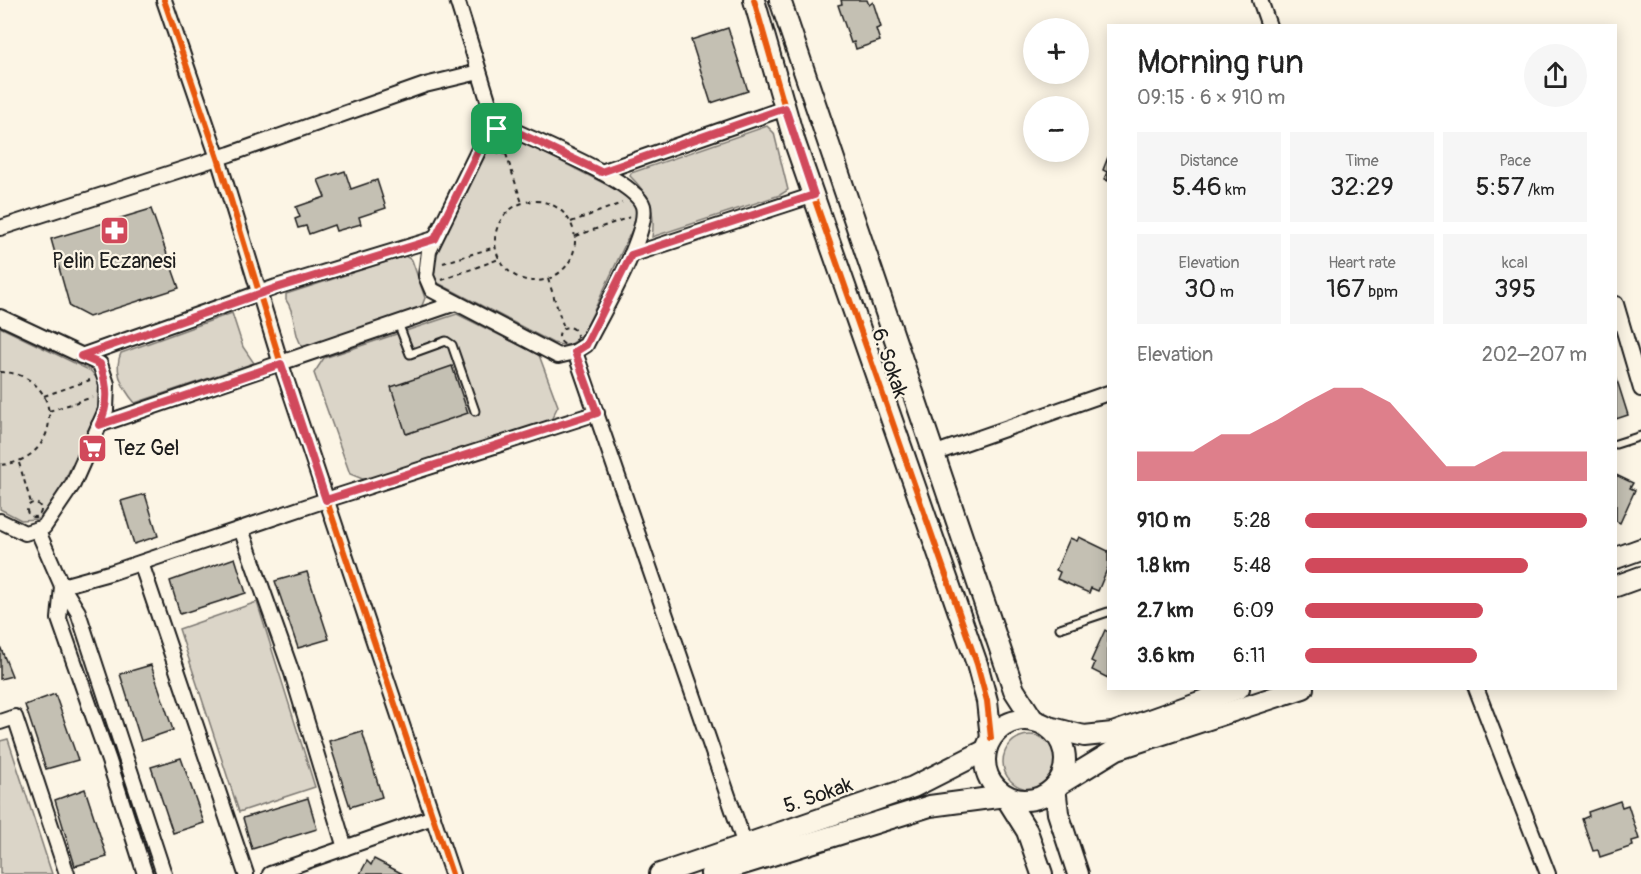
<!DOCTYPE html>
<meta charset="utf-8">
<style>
:root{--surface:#fff;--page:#f6f6f6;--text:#222;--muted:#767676;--accent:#d1495b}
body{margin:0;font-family:Pangolin,sans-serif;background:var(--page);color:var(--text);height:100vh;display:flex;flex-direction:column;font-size:22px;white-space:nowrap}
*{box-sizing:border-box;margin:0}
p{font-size:20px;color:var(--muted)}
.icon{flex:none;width:33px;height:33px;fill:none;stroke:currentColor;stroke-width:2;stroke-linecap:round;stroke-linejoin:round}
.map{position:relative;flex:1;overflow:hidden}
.side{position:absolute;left:1107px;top:24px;width:510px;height:666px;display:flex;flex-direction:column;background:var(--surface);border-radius:0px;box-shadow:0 3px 15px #0003}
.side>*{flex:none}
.buttons{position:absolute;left:1023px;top:18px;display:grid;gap:12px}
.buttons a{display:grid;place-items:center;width:66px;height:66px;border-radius:50%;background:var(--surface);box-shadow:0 3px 15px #0003;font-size:30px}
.pin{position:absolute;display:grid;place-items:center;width:51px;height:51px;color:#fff;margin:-26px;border-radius:12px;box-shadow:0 3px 9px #0006}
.round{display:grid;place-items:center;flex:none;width:63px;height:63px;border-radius:32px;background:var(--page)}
.overview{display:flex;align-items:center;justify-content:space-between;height:102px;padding:0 30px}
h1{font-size:33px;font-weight:600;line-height:45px}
.metrics{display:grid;grid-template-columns:repeat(3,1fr);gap:9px;height:102px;padding:6px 30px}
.metrics div{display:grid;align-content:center;border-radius:0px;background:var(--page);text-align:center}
.metrics b{font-size:26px;font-weight:600}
.metrics small{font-size:16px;font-weight:400}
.metrics p{font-size:16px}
.chart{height:168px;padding:12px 30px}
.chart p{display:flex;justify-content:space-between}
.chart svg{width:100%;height:108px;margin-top:6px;fill:var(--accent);opacity:.7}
ul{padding:0 30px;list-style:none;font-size:20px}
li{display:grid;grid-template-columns:96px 72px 1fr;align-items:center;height:45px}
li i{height:15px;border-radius:8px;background:var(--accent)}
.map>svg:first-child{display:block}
.green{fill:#dbd5c8;stroke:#7c7872;stroke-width:1.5}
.building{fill:#c4c0b3;stroke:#1c1c1c;stroke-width:1.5}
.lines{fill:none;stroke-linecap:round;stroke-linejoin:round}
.lane-casing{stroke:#1c1c1c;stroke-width:11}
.street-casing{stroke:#1c1c1c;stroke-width:18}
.secondary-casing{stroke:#1c1c1c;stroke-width:24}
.path{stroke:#1c1c1c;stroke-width:2;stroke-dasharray:4.5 4.5;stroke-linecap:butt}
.lane{stroke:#fcf5e5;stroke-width:7}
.street{stroke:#fcf5e5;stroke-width:14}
.secondary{stroke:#fcf5e5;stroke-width:20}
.cycleway-casing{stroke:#fcf5e5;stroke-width:10}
.cycleway{stroke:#e8590c;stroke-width:6}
.route-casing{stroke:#fff;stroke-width:12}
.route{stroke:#d1495b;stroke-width:8}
.labels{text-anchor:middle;stroke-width:4.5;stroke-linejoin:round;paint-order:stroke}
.poi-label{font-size:21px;fill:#1c1c1c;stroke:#fcf5e5}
.street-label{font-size:21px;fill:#1c1c1c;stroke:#fcf5e5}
</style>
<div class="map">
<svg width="1641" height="874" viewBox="0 0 1641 874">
<rect width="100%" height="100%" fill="#fcf5e5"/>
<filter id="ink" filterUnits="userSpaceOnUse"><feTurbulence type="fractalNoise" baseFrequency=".0167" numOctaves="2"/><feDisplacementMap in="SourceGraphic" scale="12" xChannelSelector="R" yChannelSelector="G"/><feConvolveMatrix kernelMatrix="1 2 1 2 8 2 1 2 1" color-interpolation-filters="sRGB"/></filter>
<g filter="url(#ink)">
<g class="green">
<path d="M767,126L774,133L788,190L780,195L652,237C656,212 649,194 630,176L631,173Z"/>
<path d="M500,134L509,135L627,195L636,204L637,219L583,334C572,346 568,347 553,343L438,283L431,272L433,259L485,152L493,137Z"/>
<path d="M405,256L412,260L425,298L421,308L303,347C293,336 297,315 286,300V294Z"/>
<path d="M232,313L243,347L254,363L135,403C123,389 113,371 121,353Z"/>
<path d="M457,314L539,355L558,406L551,420L365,480L350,474L314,373L324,358Z"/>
<path d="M0,327L91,371L99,381L101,403L54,503L38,519L21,520L0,509Z"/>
<path d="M257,602L315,787L239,812L179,629Z"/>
<circle cx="1030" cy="762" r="27"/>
<path d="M8,739L52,874H0V741Z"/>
</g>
<g class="building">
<path d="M841,0H867L869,5L873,2L881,27L876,29L880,41L856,49L854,42L851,43L838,5L842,4Z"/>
<path d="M728,28L748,91L711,103L691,40Z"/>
<path d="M1108,157V181L1104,179L1107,172L1103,170Z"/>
<path d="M345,171L351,189L377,180L386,208L359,217L361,224L336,231L334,225L309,234L306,226L298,228L295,219L300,217L296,207L325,197L318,180Z"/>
<path d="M151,209L179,288L89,317L70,307L51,239Z"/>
<path d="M452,366L468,413L406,434L391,387Z"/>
<path d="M1616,377L1628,415L1616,419Z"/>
<path d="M1616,475L1633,483L1630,488L1635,490L1620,523L1616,521Z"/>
<path d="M145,494L158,536L134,544L121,501Z"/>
<path d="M1079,537L1108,551V567L1098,591L1091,588L1089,593L1057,579L1060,572L1056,570L1070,538L1077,541Z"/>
<path d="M235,558L246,593L180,614L170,581Z"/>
<path d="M307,572L329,639L298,648L275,581Z"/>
<path d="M1105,630L1108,632V678L1092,670L1095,663L1091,661Z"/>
<path d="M0,646L12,676L0,679Z"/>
<path d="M151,665L173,730L141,741L120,674Z"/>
<path d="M55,694L78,760L46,769L25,705Z"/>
<path d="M362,731L382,797L350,807L329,741Z"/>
<path d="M181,758L204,823L173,833L151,767Z"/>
<path d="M85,789L107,857L75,866L55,800Z"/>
<path d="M308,798L317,829L252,849L243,818Z"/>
<path d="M1620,801L1622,807L1628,805L1639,839L1632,841L1633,846L1600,857L1598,850L1593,851L1582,819L1589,816L1588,812Z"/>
<path d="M374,859L403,874H360L367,861L371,865Z"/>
</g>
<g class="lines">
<defs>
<g id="lane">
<path d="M398,323L410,354L446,341L452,345L475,411"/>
<path d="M1616,444L1641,436"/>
<path d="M1060,628L1108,612"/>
</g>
<g id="street">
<path d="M164,0L218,158L281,364L452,874"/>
<path d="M457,0L497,129"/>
<path d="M1260,0L1269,26"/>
<path d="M497,129L515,131C540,143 636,181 643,206C650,232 599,319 586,345L575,352L558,356L432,290L426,276L429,251L486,135Z"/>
<path d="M601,172L785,108"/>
<path d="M0,228L230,154L425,85L479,72"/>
<path d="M631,255L814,195"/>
<path d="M1616,304L1641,389"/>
<path d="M0,317L100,364L107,384L106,410L73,484L44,527L25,533L0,521"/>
<path d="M575,352L745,845"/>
<path d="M81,356L276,287L434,239"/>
<path d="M99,425L456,303"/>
<path d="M933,454L1108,393"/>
<path d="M37,529L62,586L113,572L326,500L597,413"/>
<path d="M241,529L292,673L345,848"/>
<path d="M141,563L246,874"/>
<path d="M62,586L78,612L164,874"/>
<path d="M62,586L59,619L109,761L145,874"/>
<path d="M1476,688L1548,874"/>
<path d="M0,722L15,717L67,874"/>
<path d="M270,874L433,817"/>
</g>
<g id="secondary">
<path d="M754,0L795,143L977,664L987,701L991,738"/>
<path d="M780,0L1014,690L1034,721"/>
<path d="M1616,558L1641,549"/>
<path d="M1616,586L1641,577"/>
<circle cx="1025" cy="760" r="40"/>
<path d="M1049,727L1084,736L1113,733L1239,688"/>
<path d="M660,874L913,787L986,750"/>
<path d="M711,874L930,806L1005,796L1027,831L1042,874"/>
<path d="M1078,874L1058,813L1055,787L1117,749L1303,688"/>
</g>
</defs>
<use href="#lane" class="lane-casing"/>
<use href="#street" class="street-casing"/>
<use href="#secondary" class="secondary-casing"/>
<g class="path">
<circle cx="503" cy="145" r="9"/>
<path d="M506,154L522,203"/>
<circle cx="535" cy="241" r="40"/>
<path d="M571,222L622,203"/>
<path d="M576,236L630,217"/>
<path d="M443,263L495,247"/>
<path d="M548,279L564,328"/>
<path d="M442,280L499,259"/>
<circle cx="568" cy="336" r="9"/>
<path d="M0,372C64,372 67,460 0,465"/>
<path d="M44,396L90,380"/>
<path d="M49,411L93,397"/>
<path d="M19,463L31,503"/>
<circle cx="34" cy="510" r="7"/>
</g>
<use href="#lane" class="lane"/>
<use href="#street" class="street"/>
<use href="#secondary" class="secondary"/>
<defs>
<g id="cycleway">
<path d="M164,0L218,158L281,364L452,874"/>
<path d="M754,0L795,143L977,664L987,701L991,738"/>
</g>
</defs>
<use href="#cycleway" class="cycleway-casing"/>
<use href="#cycleway" class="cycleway"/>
</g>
</g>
<g class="lines" filter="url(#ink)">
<defs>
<path id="route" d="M785,108L814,195L631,255L586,345L575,352L597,413L326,500L281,364L99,425C109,404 108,386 100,364L81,356L276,288L435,239L486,135L497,129L515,131L601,172Z"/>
</defs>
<use href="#route" class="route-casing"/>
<use href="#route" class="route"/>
</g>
<defs>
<symbol id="pharmacy-square" viewBox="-11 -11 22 22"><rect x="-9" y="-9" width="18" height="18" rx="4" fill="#d1495b" stroke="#fcf5e5"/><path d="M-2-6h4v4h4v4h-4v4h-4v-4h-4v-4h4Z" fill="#fff"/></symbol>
<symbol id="supermarket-square" viewBox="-11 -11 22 22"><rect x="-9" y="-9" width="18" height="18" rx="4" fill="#d1495b" stroke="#fcf5e5"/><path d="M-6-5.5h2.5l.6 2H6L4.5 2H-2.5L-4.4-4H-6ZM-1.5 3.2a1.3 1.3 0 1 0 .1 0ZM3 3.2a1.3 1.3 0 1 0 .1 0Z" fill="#fff"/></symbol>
</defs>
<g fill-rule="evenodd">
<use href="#pharmacy-square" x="98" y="214" width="33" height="33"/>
<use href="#supermarket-square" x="76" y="432" width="33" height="33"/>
</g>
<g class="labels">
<g class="poi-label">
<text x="114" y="268">Pelin Eczanesi</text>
<text x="114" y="455" text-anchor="start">Tez Gel</text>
</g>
<g class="street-label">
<text transform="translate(890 363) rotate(71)" y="7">6. Sokak</text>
<text transform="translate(818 795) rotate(-19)" y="7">5. Sokak</text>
</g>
</g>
</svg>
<div class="buttons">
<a>+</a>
<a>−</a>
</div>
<div class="pin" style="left:497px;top:129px;background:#1e9e55"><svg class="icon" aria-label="arrive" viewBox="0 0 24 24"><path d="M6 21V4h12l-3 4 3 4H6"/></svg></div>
<section class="side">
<div class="overview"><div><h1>Morning run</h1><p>09:15 · 6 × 910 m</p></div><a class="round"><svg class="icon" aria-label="share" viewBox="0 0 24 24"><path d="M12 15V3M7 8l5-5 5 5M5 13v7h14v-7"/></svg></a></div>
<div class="metrics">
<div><p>Distance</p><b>5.46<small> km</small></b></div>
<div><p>Time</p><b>32:29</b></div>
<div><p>Pace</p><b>5:57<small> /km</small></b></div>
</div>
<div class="metrics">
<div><p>Elevation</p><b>30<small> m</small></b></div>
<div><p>Heart rate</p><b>167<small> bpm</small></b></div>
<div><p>kcal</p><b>395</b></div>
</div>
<div class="chart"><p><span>Elevation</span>202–207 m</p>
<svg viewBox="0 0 160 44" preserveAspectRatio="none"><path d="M0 44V32L10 32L20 32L30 25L40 25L50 19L60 12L70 6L80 6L90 12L100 25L110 38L120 38L130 32L140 32L150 32L160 32V44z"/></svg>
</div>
<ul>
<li><b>910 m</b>5:28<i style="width:100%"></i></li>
<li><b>1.8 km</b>5:48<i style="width:79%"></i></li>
<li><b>2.7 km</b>6:09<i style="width:63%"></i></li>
<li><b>3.6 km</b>6:11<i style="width:61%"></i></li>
</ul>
</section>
</div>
